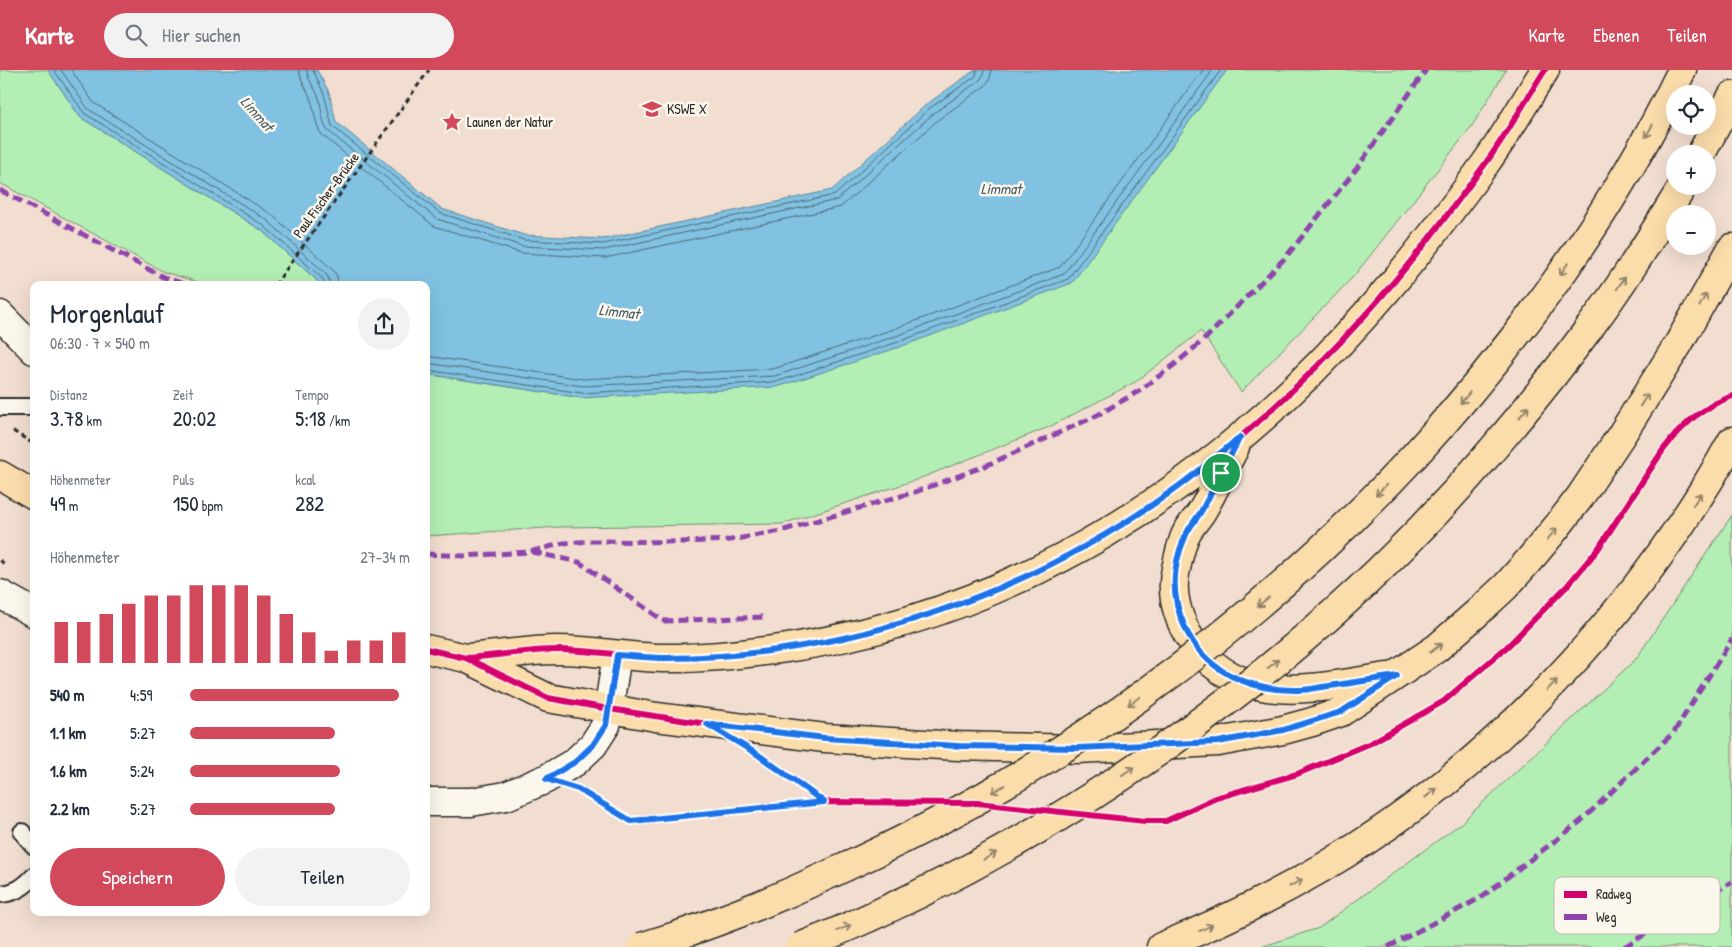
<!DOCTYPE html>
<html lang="de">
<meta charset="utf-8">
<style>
:root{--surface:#fff;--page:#f2f2f3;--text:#1f2937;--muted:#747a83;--accent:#d1495b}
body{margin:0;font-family:"Patrick Hand",sans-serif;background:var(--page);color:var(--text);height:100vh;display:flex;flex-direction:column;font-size:19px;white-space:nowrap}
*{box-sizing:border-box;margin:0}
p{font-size:16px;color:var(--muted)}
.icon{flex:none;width:28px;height:28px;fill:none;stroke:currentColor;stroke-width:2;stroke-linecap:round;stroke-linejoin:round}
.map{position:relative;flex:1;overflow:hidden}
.details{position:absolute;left:30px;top:211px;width:400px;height:635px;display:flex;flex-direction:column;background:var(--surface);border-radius:10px;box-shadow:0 5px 20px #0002}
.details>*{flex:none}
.buttons{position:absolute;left:1666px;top:15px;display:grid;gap:10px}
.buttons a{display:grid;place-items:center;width:50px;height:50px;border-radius:50%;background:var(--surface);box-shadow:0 5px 20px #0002;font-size:25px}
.pin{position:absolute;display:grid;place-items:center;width:42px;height:42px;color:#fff;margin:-21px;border:2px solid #fff;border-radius:50%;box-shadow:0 1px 5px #0007}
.round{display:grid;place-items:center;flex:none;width:52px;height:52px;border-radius:26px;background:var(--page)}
.overview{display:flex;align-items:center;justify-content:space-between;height:85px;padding:0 20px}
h1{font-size:28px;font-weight:600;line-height:38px}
.stats{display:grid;grid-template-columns:repeat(3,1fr);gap:8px;height:85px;padding:5px 20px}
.stats div{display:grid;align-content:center}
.stats b{font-size:21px;font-weight:600}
.stats small{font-size:14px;font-weight:400}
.stats p{font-size:14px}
.chart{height:140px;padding:10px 20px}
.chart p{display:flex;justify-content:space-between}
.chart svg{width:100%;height:90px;margin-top:5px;stroke:var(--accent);stroke-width:6}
.cta{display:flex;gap:10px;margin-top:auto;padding:10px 20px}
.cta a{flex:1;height:58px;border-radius:30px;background:var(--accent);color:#fff;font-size:20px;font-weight:600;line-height:58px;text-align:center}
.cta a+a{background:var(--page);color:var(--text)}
ul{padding:0 20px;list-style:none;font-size:16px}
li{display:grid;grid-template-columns:80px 60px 1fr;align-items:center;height:38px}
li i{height:12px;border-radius:6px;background:var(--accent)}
header{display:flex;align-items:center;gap:30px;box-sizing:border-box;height:70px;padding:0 25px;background:var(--accent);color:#fff}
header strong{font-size:24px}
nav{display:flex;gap:28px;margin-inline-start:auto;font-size:18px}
.search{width:350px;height:45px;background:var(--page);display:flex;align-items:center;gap:12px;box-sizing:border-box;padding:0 18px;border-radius:28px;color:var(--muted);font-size:19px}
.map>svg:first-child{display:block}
.green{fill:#b3efb4;stroke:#6f8d70}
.water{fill:#81c2e2;stroke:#5f8699}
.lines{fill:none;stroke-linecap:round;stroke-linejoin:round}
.shore{stroke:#4d6774;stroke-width:1}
.service-casing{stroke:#2b2b2b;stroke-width:20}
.minor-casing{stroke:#2b2b2b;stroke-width:31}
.primary-casing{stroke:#2b2b2b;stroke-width:31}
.motorway-casing{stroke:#2b2b2b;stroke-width:31}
.path{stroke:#2b2b2b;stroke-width:3;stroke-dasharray:5 4;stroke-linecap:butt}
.service{stroke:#fbf7ec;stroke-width:16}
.minor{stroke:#fbf7ec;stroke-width:28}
.primary{stroke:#fbddab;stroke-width:28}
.motorway{stroke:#fbddab;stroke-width:28}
.motorway-bridge-casing{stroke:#2b2b2b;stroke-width:31;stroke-linecap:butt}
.motorway-bridge{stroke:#fbddab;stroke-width:28}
.quiet{stroke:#8e44ad;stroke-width:5;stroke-dasharray:10 5;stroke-linecap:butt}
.cycleway-casing{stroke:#fbf7ec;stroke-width:9}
.cycleway{stroke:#d6006c;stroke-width:6}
.oneway{stroke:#93846b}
.route-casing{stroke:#fff;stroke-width:10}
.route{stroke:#1a73e8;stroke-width:6}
.labels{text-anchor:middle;stroke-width:5;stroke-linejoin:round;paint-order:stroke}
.poi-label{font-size:14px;fill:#2b2b2b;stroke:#fbf7ec;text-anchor:start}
.street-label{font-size:14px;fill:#2b2b2b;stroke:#fbf7ec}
.water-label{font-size:15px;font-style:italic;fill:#455862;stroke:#fbf7ec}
.key{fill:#fbf7ec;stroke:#bdbab2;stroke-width:1}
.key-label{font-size:14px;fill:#2b2b2b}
</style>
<header>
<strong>Karte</strong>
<div class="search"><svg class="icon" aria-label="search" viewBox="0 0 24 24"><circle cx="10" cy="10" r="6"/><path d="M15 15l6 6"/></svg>Hier suchen</div>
<nav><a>Karte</a><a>Ebenen</a><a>Teilen</a></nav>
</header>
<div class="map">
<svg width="1732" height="877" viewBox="0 0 1732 877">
<rect width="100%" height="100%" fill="#f1ded0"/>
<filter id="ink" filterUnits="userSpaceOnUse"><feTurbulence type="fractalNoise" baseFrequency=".02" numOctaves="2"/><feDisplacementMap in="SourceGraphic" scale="10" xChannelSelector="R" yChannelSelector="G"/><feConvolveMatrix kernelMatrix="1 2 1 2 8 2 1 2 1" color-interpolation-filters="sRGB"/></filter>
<g filter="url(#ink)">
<g class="green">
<path d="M0,0H48L80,47L261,160L322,215H208L164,202L0,113Z"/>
<path d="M1227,0H1506L1472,56L1354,206L1241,322L1201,261L1137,311L1049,357L916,410L782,454L560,457L426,466V304L582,328L1220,9Z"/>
<path d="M1732,445V877H1261L1319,858L1460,754L1636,589Z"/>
</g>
<path class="water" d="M48,0H317L329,22L336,52L442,139L524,165L603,169L832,120L927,34L975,0H1227L1072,213L900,277L777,317L582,328L426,304V215H322L261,160L80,47Z"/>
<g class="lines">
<g class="shore">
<path d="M54,0L84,43L263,155L323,209L325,215"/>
<path d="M61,0L88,39L267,150L327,205L331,215"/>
<path d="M71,0L94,33L271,144L333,200L337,206L338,215"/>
<path d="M299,0C300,11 308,20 311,30C315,42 315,55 322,65L434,156L521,183L605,188L841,137L939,49L985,16L990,9L991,0"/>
<path d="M307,0C307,9 314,17 318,25C322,36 321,50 327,60L437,149L522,176L604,180L837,130L934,43L980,10L983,5L984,0"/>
<path d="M313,0L324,24L332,56L440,143L524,170L603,174L835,125L930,38L976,6L977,0"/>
<path d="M426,286L583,309L773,299L894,259L1060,197L1203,0"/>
<path d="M426,293L583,316L775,306L896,266L1064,204L1213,0"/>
<path d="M426,300L582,323L776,312L898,272L1068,209L1221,0"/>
</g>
<defs>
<g id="service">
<path d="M0,337H34"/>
<path d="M22,762L34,776"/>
<path d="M0,824C15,823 24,817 34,806"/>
</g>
<g id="minor">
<path d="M0,245L34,280"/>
<path d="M0,524L34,543"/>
<path d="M426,732H471L506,726L546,709L575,692L593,675L606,655L617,585"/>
</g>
<g id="primary">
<path d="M1235,377C1224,398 1214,421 1202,441C1197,449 1189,457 1185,466C1181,476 1178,489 1176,499C1170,521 1177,546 1188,565C1234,640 1315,618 1387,607"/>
<path d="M0,405L34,425"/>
<path d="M426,579L466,588L548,628L656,647L825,668L958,676L1077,679L1218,672L1283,660L1312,652L1341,642L1437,578L1478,542L1506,516L1531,488L1556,458L1580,427L1622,364L1679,273L1732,178"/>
<path d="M466,588C495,586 528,580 557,580C592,580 627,587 662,588C703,589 746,584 787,578C1019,543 1213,417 1367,243C1409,196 1448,145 1485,94C1507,64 1525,31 1545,0"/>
</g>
<g id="motorway">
<path d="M1701,84L1732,26"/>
<path d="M1492,380C1526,340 1559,299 1590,257C1624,212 1653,164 1683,116"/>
<path d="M1415,385C1520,270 1614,141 1682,0"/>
<path d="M1161,877C1217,854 1271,828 1322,798C1491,699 1637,542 1732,371"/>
</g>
</defs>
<use href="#service" class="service-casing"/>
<use href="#minor" class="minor-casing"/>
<use href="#primary" class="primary-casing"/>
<use href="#motorway" class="motorway-casing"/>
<g class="path">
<path d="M275,215L429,0"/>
<path d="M13,361L34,374"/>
<path d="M0,490L6,496"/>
</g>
<use href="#service" class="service"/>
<use href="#minor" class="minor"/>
<use href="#primary" class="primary"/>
<use href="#motorway" class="motorway"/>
<defs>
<g id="motorway-bridge">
<path d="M641,877C705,858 768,833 828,805C1050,706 1250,563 1415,385"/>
<path d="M800,877C1060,773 1311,593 1492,380"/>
</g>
</defs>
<use href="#motorway-bridge" class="motorway-bridge-casing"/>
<use href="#motorway-bridge" class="motorway-bridge"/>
<g class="quiet">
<path d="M0,120L163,207L187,215"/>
<path d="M532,482L579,492L664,551L765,547"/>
<path d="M426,484L463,486L529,482L564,473L594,471L681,472L731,470L781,461L918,421L985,396L1096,346L1139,321L1174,295L1206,268L1285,188L1357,98L1426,0"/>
<path d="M1388,877L1480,828L1581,751L1674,662L1732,569"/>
<path d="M1624,877L1732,812"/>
</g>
<defs>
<g id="cycleway">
<path d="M426,579L466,588L548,628L609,639L707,654L757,684L824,732"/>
<path d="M466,588C495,586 528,580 557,580C592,580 627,587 662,588C703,589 746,584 787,578C1019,543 1213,417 1367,243C1409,196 1448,145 1485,94C1507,64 1525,31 1545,0"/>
<path d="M546,709L578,719L631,751L824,732L977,733L1145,751H1166L1216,728L1297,704L1371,673L1444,631L1508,576L1568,515L1598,479L1663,380L1676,364L1694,347L1714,334L1732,326"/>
</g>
</defs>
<use href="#cycleway" class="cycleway-casing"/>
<use href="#cycleway" class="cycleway"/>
</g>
<defs><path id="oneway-shaft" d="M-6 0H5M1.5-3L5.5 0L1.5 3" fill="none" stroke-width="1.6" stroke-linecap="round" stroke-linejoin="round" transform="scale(1.25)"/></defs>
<g class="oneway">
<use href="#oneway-shaft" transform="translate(1649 61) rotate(119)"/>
<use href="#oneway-shaft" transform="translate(1564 199) rotate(124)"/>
<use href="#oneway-shaft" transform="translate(1621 213) rotate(-55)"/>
<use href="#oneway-shaft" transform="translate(1703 230) rotate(-61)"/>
<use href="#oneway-shaft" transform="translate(1465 328) rotate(130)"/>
<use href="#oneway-shaft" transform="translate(1644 330) rotate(-58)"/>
<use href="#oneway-shaft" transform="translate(1524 342) rotate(-50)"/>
<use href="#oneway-shaft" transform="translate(1381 420) rotate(135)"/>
<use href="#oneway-shaft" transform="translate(1697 429) rotate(-58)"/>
<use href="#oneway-shaft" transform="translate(1552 464) rotate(-49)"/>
<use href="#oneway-shaft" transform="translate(1263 532) rotate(141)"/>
<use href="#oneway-shaft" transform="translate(1436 578) rotate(-38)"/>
<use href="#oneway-shaft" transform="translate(1273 594) rotate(-39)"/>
<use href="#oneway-shaft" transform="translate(1552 615) rotate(-46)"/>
<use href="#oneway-shaft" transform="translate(1134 631) rotate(145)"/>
<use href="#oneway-shaft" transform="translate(1128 701) rotate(-34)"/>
<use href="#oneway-shaft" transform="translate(998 719) rotate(151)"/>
<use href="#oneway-shaft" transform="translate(1431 723) rotate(-38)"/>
<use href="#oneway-shaft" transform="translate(990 786) rotate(-30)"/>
<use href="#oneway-shaft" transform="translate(1296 813) rotate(-29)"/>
<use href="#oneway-shaft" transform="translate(844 858) rotate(-24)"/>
<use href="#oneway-shaft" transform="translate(1206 858) rotate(-25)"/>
</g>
</g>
<g class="lines" filter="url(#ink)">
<defs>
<path id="route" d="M1240,367C1228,391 1216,414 1203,438C1198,448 1189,456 1185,467C1172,496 1171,526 1184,555C1203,602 1251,621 1299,620C1309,620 1319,617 1329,616C1352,613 1374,609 1397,606L1341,642L1283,660L1218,672L1077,678L958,676L825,668L707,654L757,684L824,732L631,751L578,719L546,709L575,692L593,675L606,655L617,585C633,586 650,588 666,588C846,587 1026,526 1172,421C1196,404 1218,385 1240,367Z"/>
</defs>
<use href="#route" class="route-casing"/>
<use href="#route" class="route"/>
</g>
<defs>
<symbol id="school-bare" viewBox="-9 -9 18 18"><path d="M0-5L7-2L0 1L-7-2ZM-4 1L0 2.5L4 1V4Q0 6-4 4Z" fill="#d1495b" stroke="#fbf7ec" stroke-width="2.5" paint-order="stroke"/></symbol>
<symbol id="sight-bare" viewBox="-9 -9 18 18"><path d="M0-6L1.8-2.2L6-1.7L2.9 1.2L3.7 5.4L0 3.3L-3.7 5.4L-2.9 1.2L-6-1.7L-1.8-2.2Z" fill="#d1495b" stroke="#fbf7ec" stroke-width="2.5" paint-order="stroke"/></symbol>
</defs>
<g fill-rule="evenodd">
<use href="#school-bare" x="638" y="25" width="28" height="28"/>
<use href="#sight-bare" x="438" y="38" width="28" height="28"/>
</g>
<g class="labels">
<g class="poi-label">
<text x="667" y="44">KSWE X</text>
<text x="467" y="57">Launen der Natur</text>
</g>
<g class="street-label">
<text transform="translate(326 125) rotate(-54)" y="5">Paul Fischer-Brücke</text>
</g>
<g class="water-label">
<text transform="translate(257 44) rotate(48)" y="5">Limmat</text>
<text x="1001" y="124">Limmat</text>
<text transform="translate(619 242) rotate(6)" y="5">Limmat</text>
</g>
</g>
<rect x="1554" y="807" width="166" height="57" rx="8" class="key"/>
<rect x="1564" y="821" width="23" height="7" fill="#d6006c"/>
<rect x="1564" y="844" width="23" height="6" fill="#8e44ad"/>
<g class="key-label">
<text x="1596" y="829">Radweg</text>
<text x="1596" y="852">Weg</text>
</g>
</svg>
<div class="buttons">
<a><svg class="icon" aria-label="locate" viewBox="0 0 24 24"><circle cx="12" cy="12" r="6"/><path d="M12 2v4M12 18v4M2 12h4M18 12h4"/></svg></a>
<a>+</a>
<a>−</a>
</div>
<div class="pin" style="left:1221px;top:403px;background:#1e9e55"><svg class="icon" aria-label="arrive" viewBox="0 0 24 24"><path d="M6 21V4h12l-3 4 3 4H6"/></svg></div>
<section class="details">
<div class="overview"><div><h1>Morgenlauf</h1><p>06:30 · 7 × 540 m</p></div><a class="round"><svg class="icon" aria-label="share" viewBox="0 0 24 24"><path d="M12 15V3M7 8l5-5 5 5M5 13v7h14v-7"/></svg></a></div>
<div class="stats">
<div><p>Distanz</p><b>3.78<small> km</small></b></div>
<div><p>Zeit</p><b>20:02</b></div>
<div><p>Tempo</p><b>5:18<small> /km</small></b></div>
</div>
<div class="stats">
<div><p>Höhenmeter</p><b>49<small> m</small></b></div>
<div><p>Puls</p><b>150<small> bpm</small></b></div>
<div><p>kcal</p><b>282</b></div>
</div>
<div class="chart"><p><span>Höhenmeter</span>27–34 m</p>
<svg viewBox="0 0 160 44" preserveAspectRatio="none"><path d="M5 44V24M15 44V24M25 44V20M35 44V15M45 44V11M55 44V11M65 44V6M75 44V6M85 44V6M95 44V11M105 44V20M115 44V29M125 44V38M135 44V33M145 44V33M155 44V29"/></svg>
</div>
<ul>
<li><b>540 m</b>4:59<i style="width:95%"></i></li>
<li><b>1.1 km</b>5:27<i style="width:66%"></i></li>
<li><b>1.6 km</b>5:24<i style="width:68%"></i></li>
<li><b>2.2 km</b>5:27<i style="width:66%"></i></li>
</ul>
<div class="cta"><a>Speichern</a><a>Teilen</a></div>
</section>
</div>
